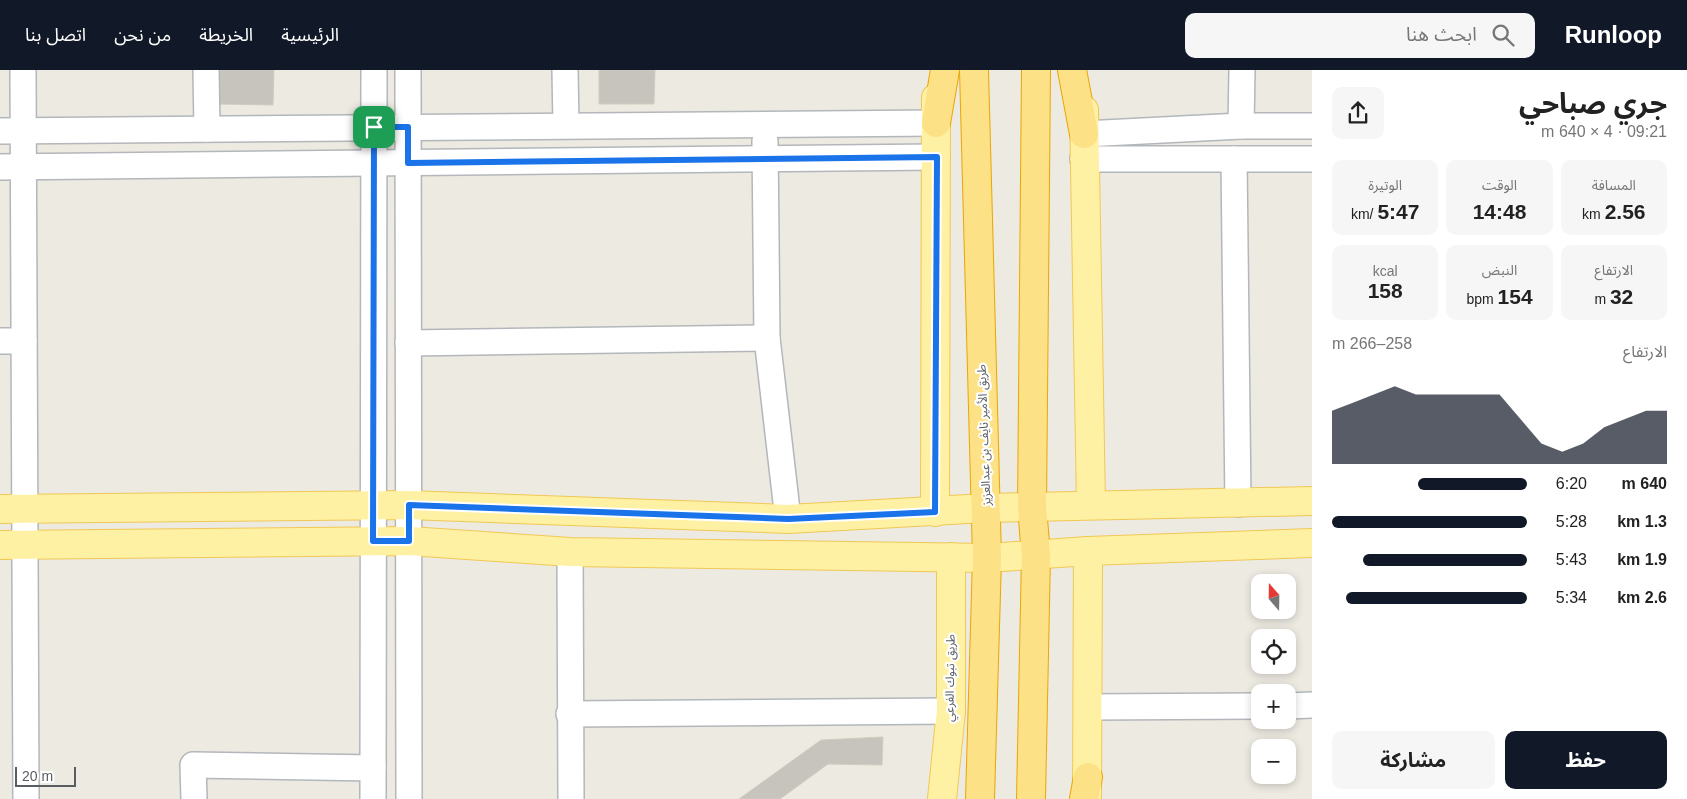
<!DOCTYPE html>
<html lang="ar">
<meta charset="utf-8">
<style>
:root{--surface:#fff;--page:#f6f6f6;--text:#222;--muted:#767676;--accent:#111827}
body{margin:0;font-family:Helvetica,"Noto Sans Arabic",sans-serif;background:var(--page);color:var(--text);direction:rtl;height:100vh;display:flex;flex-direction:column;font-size:19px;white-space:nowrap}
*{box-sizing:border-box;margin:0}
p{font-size:16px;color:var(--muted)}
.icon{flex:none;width:28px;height:28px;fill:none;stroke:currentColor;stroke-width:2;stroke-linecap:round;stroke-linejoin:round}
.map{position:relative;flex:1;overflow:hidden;direction:ltr}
.sheet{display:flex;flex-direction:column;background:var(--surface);width:375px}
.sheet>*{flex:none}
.needle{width:32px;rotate:340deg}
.fabs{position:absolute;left:1251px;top:504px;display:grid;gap:10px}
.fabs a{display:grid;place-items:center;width:45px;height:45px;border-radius:10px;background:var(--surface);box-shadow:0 2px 8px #0003;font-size:25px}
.scale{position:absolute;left:15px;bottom:12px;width:61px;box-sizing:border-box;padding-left:5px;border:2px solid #595d62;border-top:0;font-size:14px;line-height:18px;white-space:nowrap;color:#595d62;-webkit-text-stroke:4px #fff;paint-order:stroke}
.pin{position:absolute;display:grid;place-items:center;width:42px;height:42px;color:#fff;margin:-21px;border-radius:10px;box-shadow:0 2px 8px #0006}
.round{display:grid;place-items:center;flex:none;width:52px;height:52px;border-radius:10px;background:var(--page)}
.summary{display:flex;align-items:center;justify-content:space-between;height:85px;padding:0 20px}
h1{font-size:28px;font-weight:700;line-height:38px}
.metrics{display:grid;grid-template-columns:repeat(3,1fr);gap:8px;height:85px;padding:5px 20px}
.metrics div{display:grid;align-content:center;border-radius:10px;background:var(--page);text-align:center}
.metrics b{font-size:21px;font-weight:700}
.metrics small{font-size:14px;font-weight:400}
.metrics p{font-size:14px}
.chart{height:140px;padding:10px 20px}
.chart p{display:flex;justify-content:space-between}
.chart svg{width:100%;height:90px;margin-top:5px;fill:var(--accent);opacity:.7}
.cta{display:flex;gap:10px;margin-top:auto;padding:10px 20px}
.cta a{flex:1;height:58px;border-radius:10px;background:var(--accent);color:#fff;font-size:20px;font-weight:700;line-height:58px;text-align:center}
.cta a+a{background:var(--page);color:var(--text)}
ul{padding:0 20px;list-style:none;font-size:16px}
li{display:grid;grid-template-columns:80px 60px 1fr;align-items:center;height:38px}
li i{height:12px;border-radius:6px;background:var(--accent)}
header{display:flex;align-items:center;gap:30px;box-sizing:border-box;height:70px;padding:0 25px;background:var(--accent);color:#fff}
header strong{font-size:24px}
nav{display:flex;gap:28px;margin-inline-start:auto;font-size:18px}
.search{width:350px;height:45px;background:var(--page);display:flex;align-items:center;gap:12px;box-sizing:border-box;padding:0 18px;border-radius:10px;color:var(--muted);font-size:19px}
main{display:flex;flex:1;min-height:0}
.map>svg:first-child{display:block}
.building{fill:#c7c4be;stroke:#d1ccbf}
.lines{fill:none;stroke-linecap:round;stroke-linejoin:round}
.minor-casing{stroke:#b3b7bb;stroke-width:28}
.major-casing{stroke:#f1c855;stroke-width:30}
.highway-casing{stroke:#eca601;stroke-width:30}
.minor{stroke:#fff;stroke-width:25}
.major{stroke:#fff1a3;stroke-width:28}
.highway{stroke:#fce187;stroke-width:28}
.route-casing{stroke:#fff;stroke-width:10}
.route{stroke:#1a73e8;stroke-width:6}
.labels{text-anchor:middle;stroke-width:4.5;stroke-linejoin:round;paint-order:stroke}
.street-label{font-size:12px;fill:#595d62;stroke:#fff}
</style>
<header>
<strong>Runloop</strong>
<div class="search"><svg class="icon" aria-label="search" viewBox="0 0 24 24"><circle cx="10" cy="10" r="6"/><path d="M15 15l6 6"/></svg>ابحث هنا</div>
<nav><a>الرئيسية</a><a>الخريطة</a><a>من نحن</a><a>اتصل بنا</a></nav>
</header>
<main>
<section class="sheet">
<div class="summary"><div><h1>جري صباحي</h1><p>09:21 · 4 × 640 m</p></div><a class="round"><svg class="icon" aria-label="share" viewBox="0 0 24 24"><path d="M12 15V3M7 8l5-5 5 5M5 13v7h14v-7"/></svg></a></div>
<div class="metrics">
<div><p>المسافة</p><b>2.56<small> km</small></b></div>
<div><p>الوقت</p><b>14:48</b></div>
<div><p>الوتيرة</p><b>5:47<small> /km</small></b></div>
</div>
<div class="metrics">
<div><p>الارتفاع</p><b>32<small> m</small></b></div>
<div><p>النبض</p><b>154<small> bpm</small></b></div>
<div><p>kcal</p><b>158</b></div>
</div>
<div class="chart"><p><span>الارتفاع</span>258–266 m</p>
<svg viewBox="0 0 160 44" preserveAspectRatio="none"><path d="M0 44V18L10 14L20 10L30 6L40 10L50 10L60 10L70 10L80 10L90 22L100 34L110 38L120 34L130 26L140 22L150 18L160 18V44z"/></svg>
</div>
<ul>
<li><b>640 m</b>6:20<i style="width:56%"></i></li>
<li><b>1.3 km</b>5:28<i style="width:100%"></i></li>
<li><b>1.9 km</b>5:43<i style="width:84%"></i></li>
<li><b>2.6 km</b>5:34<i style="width:93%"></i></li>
</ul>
<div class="cta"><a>حفظ</a><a>مشاركة</a></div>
</section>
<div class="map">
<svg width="1312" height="729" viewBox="0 0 1312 729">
<rect width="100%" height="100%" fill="#eceae1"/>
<g class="building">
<path d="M218,0H274L273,35L218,34Z"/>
<path d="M599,0H655L654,34H599Z"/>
<path d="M883,667L882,695L828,694L780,729H739L821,670Z"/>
</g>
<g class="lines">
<defs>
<g id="minor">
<path d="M23,0L26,729"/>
<path d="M206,0L207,59"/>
<path d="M408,0L409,729"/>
<path d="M565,0L566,55"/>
<path d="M1241,56L1242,0"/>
<path d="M0,61L936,53"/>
<path d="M1084,64L1241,56H1312"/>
<path d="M765,71L767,268L788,449"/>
<path d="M1083,89H1312"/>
<path d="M1234,89L1238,434"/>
<path d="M0,97L937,87"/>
<path d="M0,271H24"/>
<path d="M408,273L767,268"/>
<path d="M570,482L571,729"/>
<path d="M1288,636L1312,635"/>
<path d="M1087,637L1260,636"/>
<path d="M569,644L951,641"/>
<path d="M194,729L193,695L373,698"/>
<path d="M373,729L374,0"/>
</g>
<g id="major">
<path d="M1084,40L1091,435"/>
<path d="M0,439L409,435L788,449L986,438L1312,431"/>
<path d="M935,442L936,28"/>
<path d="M0,475L409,471L570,482L987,488L1088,481L1312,473"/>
<path d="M942,729L951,641V487"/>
<path d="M1087,729L1088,481"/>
</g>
<g id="highway">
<path d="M974,0L987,488L980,729"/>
<path d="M1072,0L1084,64"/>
<path d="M936,53L945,0"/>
<path d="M1031,729L1036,485L1032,437L1036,0"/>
<path d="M1084,729L1088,707"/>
</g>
</defs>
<use href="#minor" class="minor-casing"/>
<use href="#major" class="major-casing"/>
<use href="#highway" class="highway-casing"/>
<use href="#minor" class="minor"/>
<use href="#major" class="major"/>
<use href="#highway" class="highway"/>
</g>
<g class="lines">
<defs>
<path id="route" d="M374,57H408V93L937,87L935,442L788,449L409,435V471H373Z"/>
</defs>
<use href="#route" class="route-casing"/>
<use href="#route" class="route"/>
</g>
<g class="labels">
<g class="street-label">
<text transform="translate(984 365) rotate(-92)" y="4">طريق الأمير نايف بن عبدالعزيز</text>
<text transform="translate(950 608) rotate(-89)" y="4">طريق تبوك الفرعي</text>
</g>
</g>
</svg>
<div class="fabs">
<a><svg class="needle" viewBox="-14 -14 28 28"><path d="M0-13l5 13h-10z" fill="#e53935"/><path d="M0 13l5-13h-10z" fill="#767676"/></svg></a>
<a><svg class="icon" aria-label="locate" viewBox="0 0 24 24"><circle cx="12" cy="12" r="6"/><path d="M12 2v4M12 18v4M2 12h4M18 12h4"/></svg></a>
<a>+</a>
<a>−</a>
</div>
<div class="scale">20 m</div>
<div class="pin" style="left:374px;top:57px;background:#1e9e55"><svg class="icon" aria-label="arrive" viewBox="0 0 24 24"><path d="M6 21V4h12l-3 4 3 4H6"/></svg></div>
</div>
</main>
